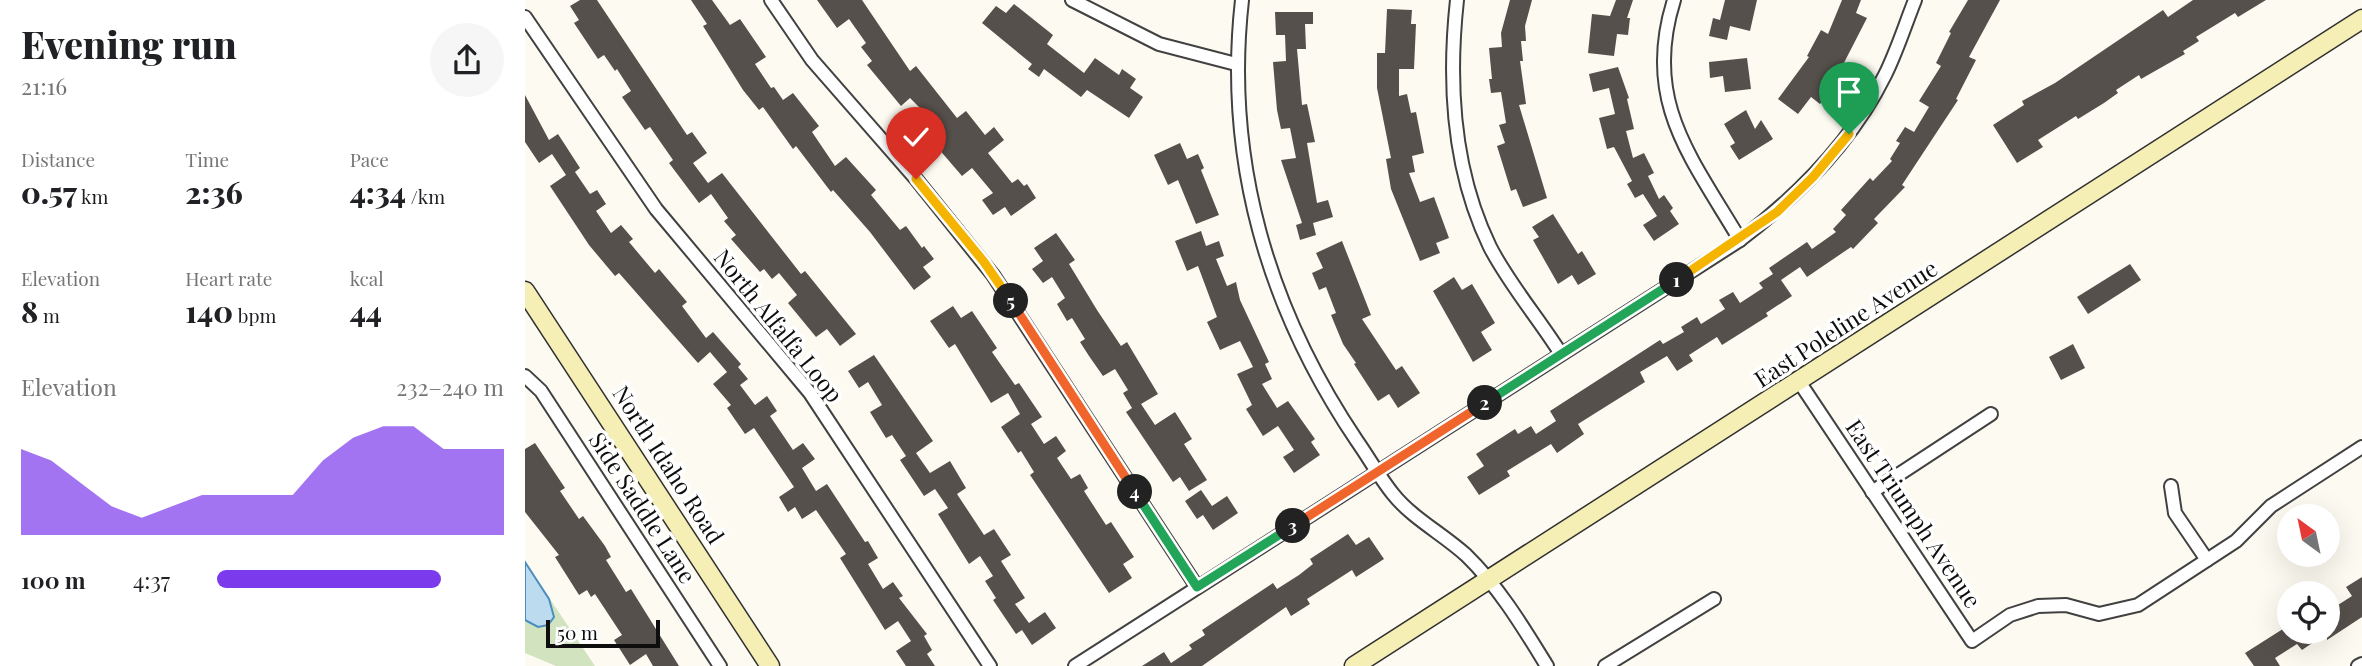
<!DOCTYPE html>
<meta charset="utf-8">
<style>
:root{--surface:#fff;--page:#f6f6f6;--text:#202124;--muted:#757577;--accent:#7c3aed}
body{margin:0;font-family:"Playfair Display",serif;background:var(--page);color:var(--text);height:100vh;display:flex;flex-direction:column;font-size:26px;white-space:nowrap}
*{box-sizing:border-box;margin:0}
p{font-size:23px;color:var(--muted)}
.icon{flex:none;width:38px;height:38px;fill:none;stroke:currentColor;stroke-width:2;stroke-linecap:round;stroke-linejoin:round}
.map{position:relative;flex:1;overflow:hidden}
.sheet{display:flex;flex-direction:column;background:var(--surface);width:525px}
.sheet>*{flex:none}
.needle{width:46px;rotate:327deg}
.buttons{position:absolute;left:1752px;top:504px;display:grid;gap:14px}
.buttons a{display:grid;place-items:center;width:63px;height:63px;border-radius:50%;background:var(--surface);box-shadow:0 7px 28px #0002;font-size:35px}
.scale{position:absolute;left:21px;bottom:18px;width:114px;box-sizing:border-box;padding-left:7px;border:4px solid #0e0e0e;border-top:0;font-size:19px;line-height:24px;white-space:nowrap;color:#0e0e0e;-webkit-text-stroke:5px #fff;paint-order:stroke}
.pin{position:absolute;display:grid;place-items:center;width:60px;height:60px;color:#fff;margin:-72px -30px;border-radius:50% 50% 50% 0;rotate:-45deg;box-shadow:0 0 7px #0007}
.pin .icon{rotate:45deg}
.km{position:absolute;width:35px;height:35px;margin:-18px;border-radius:50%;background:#222;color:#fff;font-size:19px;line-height:35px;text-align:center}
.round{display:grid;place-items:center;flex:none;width:74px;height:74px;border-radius:37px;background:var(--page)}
.summary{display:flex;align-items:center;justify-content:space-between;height:119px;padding:0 21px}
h1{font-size:38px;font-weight:800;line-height:52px}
.stats{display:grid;grid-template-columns:repeat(3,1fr);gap:10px;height:119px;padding:7px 21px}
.stats div{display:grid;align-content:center}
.stats b{font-size:30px;font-weight:800}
.stats small{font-size:19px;font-weight:400}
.stats p{font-size:19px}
.chart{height:196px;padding:14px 21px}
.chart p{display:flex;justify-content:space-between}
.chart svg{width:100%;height:126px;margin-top:7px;fill:var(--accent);opacity:.7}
ul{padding:0 21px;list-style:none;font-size:23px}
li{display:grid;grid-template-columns:112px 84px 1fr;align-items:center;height:52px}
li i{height:18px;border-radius:9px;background:var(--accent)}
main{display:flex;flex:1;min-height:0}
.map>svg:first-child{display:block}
.green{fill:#d1e4bf}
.water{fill:#bcdbef;stroke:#4c8ebd;stroke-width:2}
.building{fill:#56504c}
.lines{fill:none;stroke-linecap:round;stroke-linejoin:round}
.street-casing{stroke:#414141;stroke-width:16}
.secondary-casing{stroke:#303030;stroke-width:21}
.street{stroke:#fff;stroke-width:12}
.secondary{stroke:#f5efb5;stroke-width:18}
.split-1-casing{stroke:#fff;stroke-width:14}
.split-2-casing{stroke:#fff;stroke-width:14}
.split-3-casing{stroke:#fff;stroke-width:14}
.split-4-casing{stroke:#fff;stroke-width:14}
.split-5-casing{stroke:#fff;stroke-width:14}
.split-6-casing{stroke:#fff;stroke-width:14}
.split-1{stroke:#f5b400;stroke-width:9}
.split-2{stroke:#22a559;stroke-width:9}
.split-3{stroke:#f0652b;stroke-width:9}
.split-4{stroke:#22a559;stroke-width:9}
.split-5{stroke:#f0652b;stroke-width:9}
.split-6{stroke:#f5b400;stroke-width:9}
.labels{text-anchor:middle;stroke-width:7;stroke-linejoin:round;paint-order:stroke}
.street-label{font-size:23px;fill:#0e0e0e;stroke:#fff}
</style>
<main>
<section class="sheet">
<div class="summary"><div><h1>Evening run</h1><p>21:16</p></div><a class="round"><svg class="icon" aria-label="share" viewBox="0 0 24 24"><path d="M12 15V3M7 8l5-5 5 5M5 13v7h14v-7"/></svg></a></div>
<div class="stats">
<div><p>Distance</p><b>0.57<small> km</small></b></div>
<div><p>Time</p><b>2:36</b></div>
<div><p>Pace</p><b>4:34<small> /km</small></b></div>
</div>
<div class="stats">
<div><p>Elevation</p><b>8<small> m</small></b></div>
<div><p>Heart rate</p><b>140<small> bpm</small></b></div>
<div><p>kcal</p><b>44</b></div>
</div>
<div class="chart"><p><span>Elevation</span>232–240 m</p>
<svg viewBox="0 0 160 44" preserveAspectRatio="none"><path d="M0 44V14L10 18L20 26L30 34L40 38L50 34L60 30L70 30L80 30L90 30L100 18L110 10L120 6L130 6L140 14L150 14L160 14V44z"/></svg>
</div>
<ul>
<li><b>100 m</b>4:37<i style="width:78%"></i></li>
</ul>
</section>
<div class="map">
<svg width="1837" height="666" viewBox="0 0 1837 666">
<rect width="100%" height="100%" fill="#fdfbf1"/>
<path class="green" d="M0,562L70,666H31L0,653Z"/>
<path class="water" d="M0,562L24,599L29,617L23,625L13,627L0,620Z"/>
<g class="building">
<path d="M55,0H72L162,135L167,132L182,153L168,163L183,183L197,173L276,274L280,271L331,334L315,346L302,329L291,337L263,303L272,295L254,273L247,279L239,269L235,272L206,239L211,235L199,221L203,218L186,194L174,203L144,163L148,160L125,127L120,130L97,97L106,91L92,69L90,71L79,55L73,59L49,23L54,20L45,6Z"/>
<path d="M166,0H187L205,25L215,19L241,57L230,64L246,88L249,87L258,100L268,93L294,126L287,132L310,166L321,157L351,190L346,195L375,230L381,226L397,248L399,246L409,259L398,267L406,277L389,290L345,232L308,190L306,192L271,146L268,149L238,107L234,110L218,90L178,26L182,24Z"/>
<path d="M292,0H337L385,71L391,66L432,118L441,111L460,135L469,127L479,140L463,153L487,183L493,179L499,186L502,184L511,198L486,216L480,207L468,215L457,200L468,193L447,168L437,176L406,140L415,133L398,111L385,98L376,106L342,65L347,61L336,47L341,43L324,19L312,28Z"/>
<path d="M985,0H1007L1000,26L1001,41H996L998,61H995L1001,104L994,105L1022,198L998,207L991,189L986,191L972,146L980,143L974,125L981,123L976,92L966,93L964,79H967L964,48L977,47L976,33Z"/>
<path d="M1091,0H1108L1102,18H1105L1103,35L1092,34L1089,56L1063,53L1067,14L1085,16Z"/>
<path d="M1200,0H1232L1225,31L1205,26L1202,40L1184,36L1188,18L1195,20Z"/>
<path d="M1317,0H1336L1331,13L1342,18L1304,92L1295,104L1286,97L1273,114L1253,99L1284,57L1282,56L1296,30L1303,34Z"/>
<path d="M1443,0H1475L1444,57L1451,60L1431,99L1433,100L1377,185L1380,187L1349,219L1353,223L1328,249L1326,247L1282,277L1275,267L1256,280L1267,296L1241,313L1243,316L1197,345L1192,337L1164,355L1168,361L1152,371L1142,356L1115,372L1120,382L1053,424L1059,434L1032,453L1026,444L982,471L985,476L954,495L942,477L959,466L951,454L990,429L993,434L1006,426L1011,434L1031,421L1025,411L1135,340L1138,344L1159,332L1156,327L1172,317L1176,324L1200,309L1194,300L1208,292L1215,303L1238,288L1234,283L1248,274L1244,268L1282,242L1287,249L1311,232L1308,229L1321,215L1316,210L1345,178L1348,181L1367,161L1365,159L1375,143L1371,141L1380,127L1389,132L1404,107L1394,101L1416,66L1411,63L1426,33L1424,32Z"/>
<path d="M1668,0H1741L1713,17L1710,13L1671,37L1674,41L1658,51L1660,54L1616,79L1614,75L1591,90L1593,93L1579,103L1553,119L1551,116L1513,140L1518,147L1492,163L1468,125L1499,105L1497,101L1530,83L1638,10L1643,17Z"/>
<path d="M489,4L528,35L522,44L559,73L570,58L594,75L597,69L611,79L605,88L618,97L604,118L562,90L556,97L519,69L514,77L503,69L507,64L457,23L471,6L481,13Z"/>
<path d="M862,9L887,10L886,24H891L889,69H874V96L882,94L886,113L891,112L899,153L887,156L890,172L884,173L895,202L909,197L924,238L911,243L915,253L895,261L866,189L861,159L866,158L852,88V53H860Z"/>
<path d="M750,12H788V24H780L781,49H772L777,105L782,104L790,142L782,143L792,203L803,200L808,217L788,223L791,235L775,240L771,225L777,223L756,160L771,158L765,128L756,129L752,110L748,62L761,61L760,35H751Z"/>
<path d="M1222,58L1226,89L1200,92L1198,76L1185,78L1184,62Z"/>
<path d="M1093,67L1104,98L1102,99L1109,129L1101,131L1108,158L1119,153L1129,173L1123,176L1134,199L1139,195L1148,208L1145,211L1154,224L1129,241L1118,225L1132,216L1118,194L1110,198L1102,184L1107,181L1089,147L1082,149L1074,118L1090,114L1084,88L1068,92L1064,74Z"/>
<path d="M0,95L24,140L33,134L55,168L50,172L65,194L72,190L81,204L71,211L86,233L96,225L108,239L104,242L130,273L134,269L162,302L157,306L181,338L188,332L216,364L213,367L223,379L215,385L230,405L242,396L252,411L245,416L268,450L278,443L290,459L277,468L291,491L302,484L340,542L343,541L353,558L343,564L358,589L368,582L378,596L374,598L402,634L399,636L407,650L402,654L410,666H381L371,651L386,641L373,621L360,630L315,558L321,554L291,510L277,519L270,507L263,512L254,497L269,487L229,428L220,434L202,408L206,405L188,384L202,372L185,352L173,363L94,273L90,276L64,245L25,186L41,175L27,154L14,163L0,142Z"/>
<path d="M1221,110L1230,129L1236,120L1248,139L1214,160L1205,146L1210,143L1199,124Z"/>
<path d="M655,143L662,159L673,154L679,168L676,170L694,215L671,224L653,180L643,185L629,155Z"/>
<path d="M1028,214L1053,254L1057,251L1071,274L1053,285L1047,275L1033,284L1008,240L1014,237L1007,227Z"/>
<path d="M676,231L681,246L694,241L699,256L691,259L702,286L711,282L715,300L744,362L740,364L747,379L737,384L752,408L763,401L790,439L786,442L795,455L769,473L758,457L769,450L753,426L738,436L721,409L727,405L712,374L728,367L715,341L695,350L682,322L692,317L673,266L662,271L650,241Z"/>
<path d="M531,233L550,260L544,264L572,310L596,346L602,342L633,394L616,404L630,425L650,412L667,439L659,444L682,480L664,491L655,477L648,482L601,412L607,408L598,393L603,390L590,369L578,376L564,356L555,342L560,339L547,318L542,321L532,304L540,298L527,277L518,283L507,269L518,261L509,248Z"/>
<path d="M817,241L846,315L837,319L871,370L877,366L895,393L873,408L864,394L853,401L829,364L831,363L818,344L806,315L811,313L801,287L794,290L787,273L798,268L791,253Z"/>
<path d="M1605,264L1616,280L1563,314L1552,297Z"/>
<path d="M929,277L937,290L947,284L970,323L956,332L967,350L948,362L908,291Z"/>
<path d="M428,306L436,318L447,311L472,348L467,352L490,385L494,383L517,417L506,424L519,444L531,436L541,451L532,458L546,479L555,474L563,488L559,491L581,525L586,522L609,557L598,564L607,578L584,593L505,475L509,472L496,451L493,453L476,427L495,414L483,393L466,403L430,344L424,348L405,321Z"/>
<path d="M1548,344L1560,368L1536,380L1524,357Z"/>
<path d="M349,355L408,441L391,453L405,473L425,461L441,488L432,494L459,535L469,529L486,555L476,561L500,598L490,604L504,623L520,612L531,628L507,645L497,630L491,634L468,600L471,598L460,581L468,576L455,556L444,564L413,514L423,508L410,489L399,496L375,460L381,456L367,435L361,438L345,412L357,405L343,382L334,388L323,371Z"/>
<path d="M10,443L40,488L35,491L54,519L58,516L80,546L86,557L81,560L101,592L106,589L154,666H128L121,654L105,665L89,640L97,635L70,594L66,597L62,590L54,595L30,557L34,555L0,512V449Z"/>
<path d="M676,490L687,506L702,496L713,513L688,530L678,515L672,519L660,501Z"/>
<path d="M823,534L831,545L844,537L859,559L831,577L827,570L782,599L785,604L766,616L761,607L677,666H617L639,652L646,663L667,649L664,645L680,635L677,630L748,583L752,589L774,575L788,564L785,559Z"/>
<path d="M1837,577V617L1802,640V633L1777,650L1772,644L1750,658L1755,666H1729L1720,653L1764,625V632H1802V612L1827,596L1821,587Z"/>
</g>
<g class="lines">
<defs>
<g id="street">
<path d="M246,0L287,60L391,179L468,275L672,587"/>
<path d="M547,0L634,44L711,64"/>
<path d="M717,0C699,160 743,309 832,441C844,458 855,478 868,494C887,518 918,534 941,555C974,587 998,627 1022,666"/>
<path d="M932,0C923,82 928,171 965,247C984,284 1014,319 1036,354"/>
<path d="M1149,0C1117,101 1166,157 1215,240"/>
<path d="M0,17L131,209L285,393L465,666"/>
<path d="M0,376L16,391L195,666"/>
<path d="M1275,383L1447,641L1485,615L1513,606L1541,605L1574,614L1613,605L1711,541L1746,506L1837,447"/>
<path d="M1646,486L1650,513L1682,560"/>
<path d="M1347,492L1466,414"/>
<path d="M550,666L1215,240C1274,195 1327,142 1360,75C1372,51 1380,25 1390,0"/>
<path d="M1080,666L1189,599"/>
<path d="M1833,666L1837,664"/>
</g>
<g id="secondary">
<path d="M0,291L245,666"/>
<path d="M829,666L1837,19"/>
</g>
</defs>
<use href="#street" class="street-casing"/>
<use href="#secondary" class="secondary-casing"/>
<use href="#street" class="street"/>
<use href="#secondary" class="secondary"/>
</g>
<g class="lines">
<defs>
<path id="split-1" d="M1152,280L1252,212L1288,177L1324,134"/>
<path id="split-2" d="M960,403L1152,280"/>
<path id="split-3" d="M768,526L960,403"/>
<path id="split-4" d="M610,492L672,587L768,526"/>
<path id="split-5" d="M486,301L610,492"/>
<path id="split-6" d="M391,179L459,262L486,301"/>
</defs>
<use href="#split-1" class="split-1-casing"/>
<use href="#split-2" class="split-2-casing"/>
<use href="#split-3" class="split-3-casing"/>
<use href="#split-4" class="split-4-casing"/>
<use href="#split-5" class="split-5-casing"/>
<use href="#split-6" class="split-6-casing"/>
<use href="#split-1" class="split-1"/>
<use href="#split-2" class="split-2"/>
<use href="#split-3" class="split-3"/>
<use href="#split-4" class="split-4"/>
<use href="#split-5" class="split-5"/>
<use href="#split-6" class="split-6"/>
</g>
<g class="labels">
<g class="street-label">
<text transform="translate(1321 324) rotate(-33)" y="8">East Poleline Avenue</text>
<text transform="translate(253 326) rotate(51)" y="8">North Alfalfa Loop</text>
<text transform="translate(143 465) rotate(57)" y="8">North Idaho Road</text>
<text transform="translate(117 508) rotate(57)" y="8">Side Saddle Lane</text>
<text transform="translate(1388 514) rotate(56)" y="8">East Triumph Avenue</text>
</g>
</g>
</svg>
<div class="buttons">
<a><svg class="needle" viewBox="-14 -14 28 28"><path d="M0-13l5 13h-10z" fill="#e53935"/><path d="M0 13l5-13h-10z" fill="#757577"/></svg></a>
<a><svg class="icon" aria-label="locate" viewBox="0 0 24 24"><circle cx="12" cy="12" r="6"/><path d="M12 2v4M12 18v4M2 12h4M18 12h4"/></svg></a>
</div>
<div class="scale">50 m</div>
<div class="pin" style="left:1324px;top:134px;background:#1e9e55"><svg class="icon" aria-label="arrive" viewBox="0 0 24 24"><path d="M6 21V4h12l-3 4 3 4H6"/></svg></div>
<div class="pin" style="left:391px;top:179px;background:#d93025"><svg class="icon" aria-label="check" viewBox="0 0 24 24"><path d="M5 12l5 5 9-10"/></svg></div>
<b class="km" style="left:1152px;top:280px">1</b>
<b class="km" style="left:960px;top:403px">2</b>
<b class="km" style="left:768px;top:526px">3</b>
<b class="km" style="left:610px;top:492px">4</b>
<b class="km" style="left:486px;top:301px">5</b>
</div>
</main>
